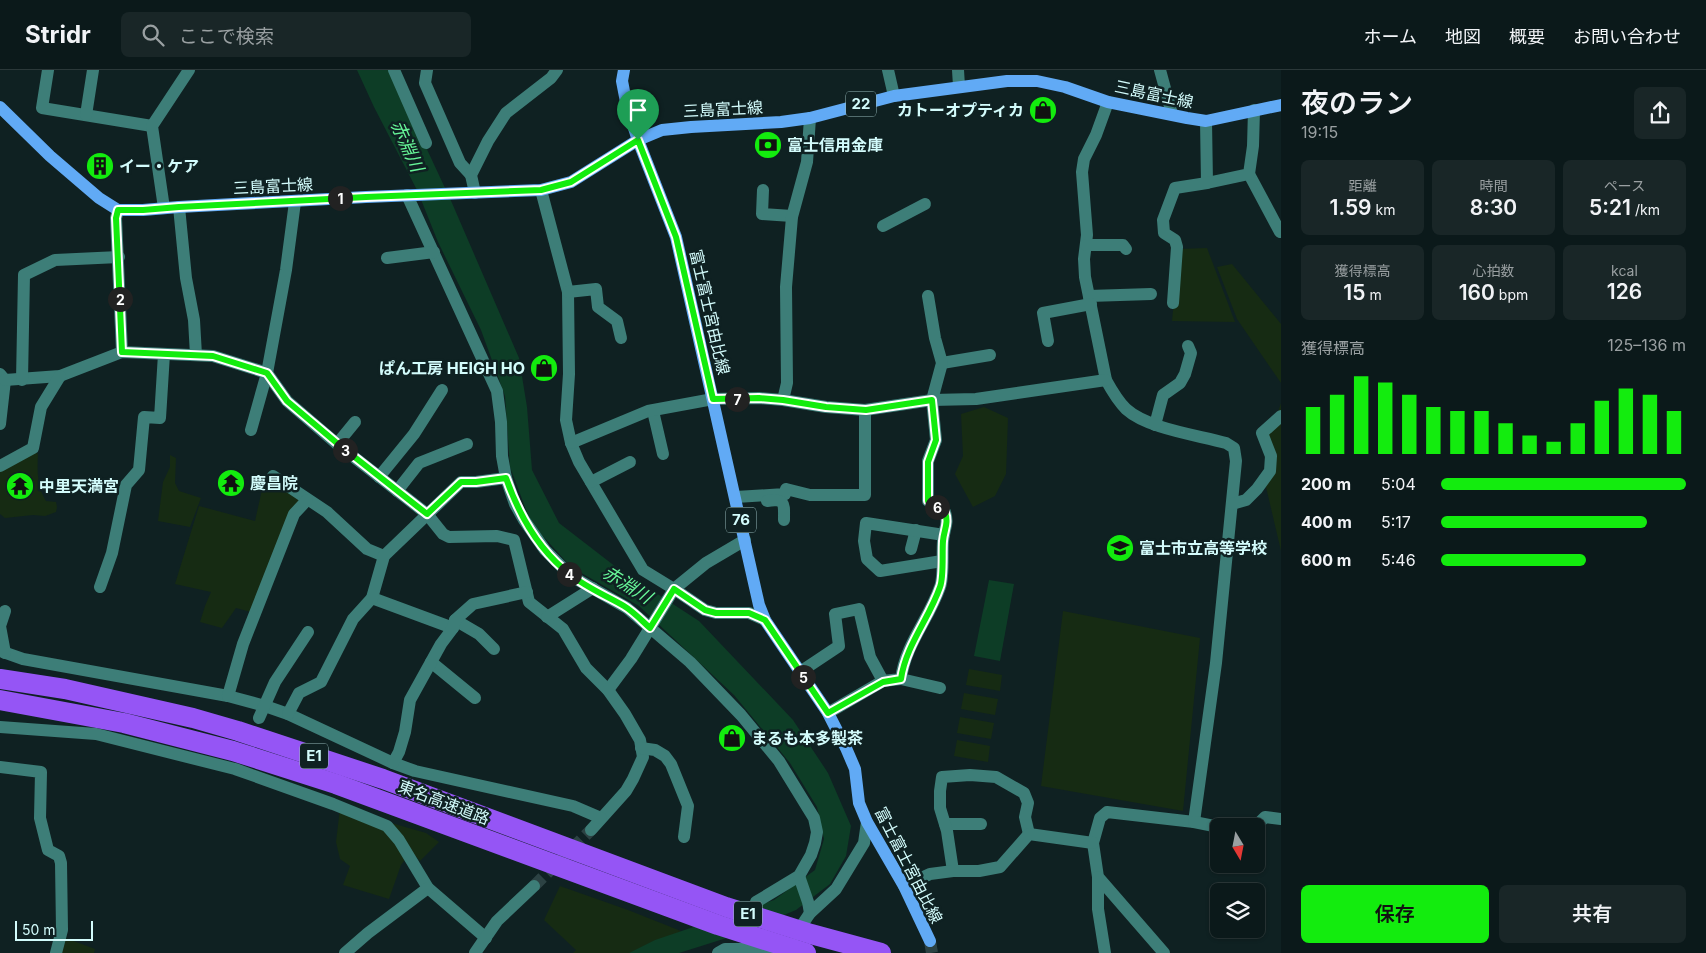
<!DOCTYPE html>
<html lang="ja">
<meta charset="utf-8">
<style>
:root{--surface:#0b191a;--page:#192627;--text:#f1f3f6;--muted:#9aa0a2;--line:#2b3839;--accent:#13ec0e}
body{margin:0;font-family:Inter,"Noto Sans JP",sans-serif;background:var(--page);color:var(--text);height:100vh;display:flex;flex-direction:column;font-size:19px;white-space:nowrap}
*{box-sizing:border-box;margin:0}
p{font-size:16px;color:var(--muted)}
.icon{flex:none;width:28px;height:28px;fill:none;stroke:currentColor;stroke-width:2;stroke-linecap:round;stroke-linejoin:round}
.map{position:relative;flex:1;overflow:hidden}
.side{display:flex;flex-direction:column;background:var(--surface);width:425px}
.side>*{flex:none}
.needle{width:32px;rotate:170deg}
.controls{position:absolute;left:1210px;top:748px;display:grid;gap:10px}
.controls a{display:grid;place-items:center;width:55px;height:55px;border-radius:8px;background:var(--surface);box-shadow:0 1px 4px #0004,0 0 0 1px var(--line);font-size:25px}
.scale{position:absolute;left:15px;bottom:12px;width:78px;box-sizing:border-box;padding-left:5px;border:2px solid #d3fcfc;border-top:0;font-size:14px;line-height:18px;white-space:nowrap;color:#d3fcfc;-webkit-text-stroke:4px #0f2122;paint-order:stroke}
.pin{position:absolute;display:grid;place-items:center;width:42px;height:42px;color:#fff;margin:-51px -21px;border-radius:50% 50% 50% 0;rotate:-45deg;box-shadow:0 0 5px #0007}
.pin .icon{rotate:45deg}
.km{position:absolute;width:25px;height:25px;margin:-12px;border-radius:50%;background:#222;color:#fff;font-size:14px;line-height:25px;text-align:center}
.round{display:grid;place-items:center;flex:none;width:52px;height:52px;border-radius:8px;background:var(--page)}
.overview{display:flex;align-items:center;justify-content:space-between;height:85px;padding:0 20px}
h1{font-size:28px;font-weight:600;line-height:38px}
.figures{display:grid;grid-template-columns:repeat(3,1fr);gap:8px;height:85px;padding:5px 20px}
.figures div{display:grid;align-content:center;border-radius:8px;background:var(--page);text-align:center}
.figures b{font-size:21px;font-weight:600}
.figures small{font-size:14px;font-weight:400}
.figures p{font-size:14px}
.chart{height:140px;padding:10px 20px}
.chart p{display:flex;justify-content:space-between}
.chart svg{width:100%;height:90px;margin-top:5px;stroke:var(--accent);stroke-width:6}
.primary-button{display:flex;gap:10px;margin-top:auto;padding:10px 20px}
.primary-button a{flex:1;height:58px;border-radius:8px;background:var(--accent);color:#111;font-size:20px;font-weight:600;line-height:58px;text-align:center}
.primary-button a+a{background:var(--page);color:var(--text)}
ul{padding:0 20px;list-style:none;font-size:16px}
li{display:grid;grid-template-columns:80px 60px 1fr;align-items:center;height:38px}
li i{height:12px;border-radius:6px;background:var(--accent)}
header{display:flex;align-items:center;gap:30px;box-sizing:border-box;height:70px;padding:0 25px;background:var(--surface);border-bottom:1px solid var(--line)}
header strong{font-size:24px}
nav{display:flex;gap:28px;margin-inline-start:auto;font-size:18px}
.search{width:350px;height:45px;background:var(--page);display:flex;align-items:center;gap:12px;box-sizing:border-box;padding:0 18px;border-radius:8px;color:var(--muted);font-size:19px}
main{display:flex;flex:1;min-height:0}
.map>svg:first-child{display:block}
.green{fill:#162b13}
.water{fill:#0d3d26}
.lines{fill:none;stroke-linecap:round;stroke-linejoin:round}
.minor-tunnel{stroke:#2c4243;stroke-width:12;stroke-dasharray:12 6;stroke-linecap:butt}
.major-tunnel{stroke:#2c4243;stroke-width:12;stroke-dasharray:12 6;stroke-linecap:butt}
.minor{stroke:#3d7e78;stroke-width:12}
.major{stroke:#61aaf5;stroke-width:12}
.highway{stroke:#9555f5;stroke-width:20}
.route-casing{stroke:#fff;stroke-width:10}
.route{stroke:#13ec0e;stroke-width:6}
.labels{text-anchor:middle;stroke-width:5;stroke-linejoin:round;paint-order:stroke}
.shield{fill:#0f2122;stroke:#98babb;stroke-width:1}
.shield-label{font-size:15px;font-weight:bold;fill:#d3fcfc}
.street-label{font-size:16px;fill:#d3fcfc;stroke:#0f2122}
.poi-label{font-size:16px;font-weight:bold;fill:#d3fcfc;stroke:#0f2122;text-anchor:start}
.water-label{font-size:18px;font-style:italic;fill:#67f698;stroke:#0f2122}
</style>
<header>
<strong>Stridr</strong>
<div class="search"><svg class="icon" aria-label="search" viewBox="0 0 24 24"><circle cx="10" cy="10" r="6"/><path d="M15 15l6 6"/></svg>ここで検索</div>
<nav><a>ホーム</a><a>地図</a><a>概要</a><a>お問い合わせ</a></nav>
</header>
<main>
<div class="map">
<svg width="1281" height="883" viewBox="0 0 1281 883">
<rect width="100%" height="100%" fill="#0f2122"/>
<g class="green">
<path d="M1207,178L1235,252L1172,251L1179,179Z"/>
<path d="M1232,194L1281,254V313L1237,249L1217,197Z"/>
<path d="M1281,333V481L1266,417L1272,391L1262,363L1274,354Z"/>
<path d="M984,337L1008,348L1006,404L995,426L973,437L955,404L963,386L961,344Z"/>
<path d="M31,379L38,384C37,400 37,417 46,431L56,432L57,437L56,442L45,446L33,445L5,448L0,444V398Z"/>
<path d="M170,385L176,388L175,413L179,421L201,428L190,457L158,451L163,412L170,397Z"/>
<path d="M265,406L302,430L251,542L236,538L222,558L200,552L205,536L211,522L175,514L199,436L255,451Z"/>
<path d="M1063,541L1200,568L1183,741L1041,716Z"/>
<path d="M969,599L1002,605L1000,621L966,615Z"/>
<path d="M964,623L998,629L995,645L961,639Z"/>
<path d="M960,647L994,653L991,669L957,663Z"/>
<path d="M957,670L990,676L988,692L954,686Z"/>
<path d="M340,738L426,763L439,772L420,791L411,781L401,795L389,829L343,815L350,796L340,789L336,772Z"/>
<path d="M560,816L628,840L681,861L642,883H573L576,880L544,850Z"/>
<path d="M60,866L95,879L94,883H56Z"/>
</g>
<g class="water">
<path d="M357,0H390L452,133L519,288L527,337L532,400L559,453L616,497L699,551L793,650L828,703L851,756L846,786L830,814L796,840L733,866L679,883H629L655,870L774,830L815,800L824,769L817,737L790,693L734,625L639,536L571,497L531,453L510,397L505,326L481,260L438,172L418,122L374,37Z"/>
<path d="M989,510L1014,514L1000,591L974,586Z"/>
</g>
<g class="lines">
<path class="minor-tunnel" d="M534,816L591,760"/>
<path class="major-tunnel" d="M930,871L932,883"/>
<g class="minor">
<path d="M48,0L42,38L152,56"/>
<path d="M394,0L426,73"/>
<path d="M427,0L425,13L460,93L471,105"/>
<path d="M888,0L894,26"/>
<path d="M958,0L959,16"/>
<path d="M1160,0L1172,44"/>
<path d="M1108,32L1096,65L1084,89L1082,102L1087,165L1084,189L1085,207L1106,310C1112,321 1118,331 1126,339C1148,359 1198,365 1226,373L1234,378L1236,391L1216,593L1194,752L1107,742L1100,748L1093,773L1098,807L1164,883"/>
<path d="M86,45L93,0"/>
<path d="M1206,51L1207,113"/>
<path d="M1249,104L1280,162L1281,161"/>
<path d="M541,120L568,222L569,304L566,350L571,373L579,392L643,500L674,519L705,540L716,543H749L765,550"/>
<path d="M763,120L762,144L792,146"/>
<path d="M475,123L471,105L488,71L506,43L551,8L557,0"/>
<path d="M407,125L497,321L501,352L502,386L506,408L515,434L524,450L545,480L571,506L627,538L690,592L741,645L779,691L814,748L817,762L815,773L811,785L799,806L756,832"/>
<path d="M179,137L186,208L194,250L196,285"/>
<path d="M164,138L152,56L189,0"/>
<path d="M118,140L116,148L122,282"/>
<path d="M883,156L925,134"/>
<path d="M1086,175H1123L1126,179"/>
<path d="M387,188L434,182"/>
<path d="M568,222L596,219L598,237L617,251L621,268"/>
<path d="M1089,226L1151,224"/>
<path d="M1173,233L1177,177L1175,170L1164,163L1163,150L1175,118L1207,113L1249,104L1253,76L1254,40"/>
<path d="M1048,271L1043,243L1091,234"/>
<path d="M942,293L990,285"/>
<path d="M0,304L5,310L0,354"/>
<path d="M5,310L60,306L122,282L213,286L267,303L287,331L337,374L427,444L443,464L449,467L497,466L514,470L529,532L563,559L586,598L608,620L625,644L640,670L643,687L633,709L626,721L591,760"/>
<path d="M22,310L24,205L55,190L119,187"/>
<path d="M783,330L787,313L786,217L792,147L807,92L810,48"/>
<path d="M653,341L663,384"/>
<path d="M1155,355L1163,325L1180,313L1185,304L1191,283L1188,276"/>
<path d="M251,360L267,303L286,200L295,132"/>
<path d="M571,373L648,341L713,329L759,328L783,330L826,337L865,340L932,330L976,329L1106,310"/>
<path d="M337,374L355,352"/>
<path d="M0,396L33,378L41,337L60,306"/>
<path d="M273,406L327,442L367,479L384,486"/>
<path d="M379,407L414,364L442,320"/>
<path d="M591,412L630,392"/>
<path d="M397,421L419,393L467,374"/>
<path d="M736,427L785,424L786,419L810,425H865V340"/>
<path d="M767,431C786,428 784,434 784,450"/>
<path d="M1232,434L1246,430L1257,419L1270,401L1271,386L1262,363L1281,346"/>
<path d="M911,479L916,460"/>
<path d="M942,491L880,501L867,489L864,471L866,453L944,465"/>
<path d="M100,517L112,483L126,415L139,400L144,347L160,348L164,284"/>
<path d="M372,528L453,558"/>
<path d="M547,547L593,518"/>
<path d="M455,550L479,564L494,579"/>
<path d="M0,581L23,589L228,626L265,636L288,644L393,693L415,701L573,736L601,748"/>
<path d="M5,583L0,556L5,541"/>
<path d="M431,592L475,628"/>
<path d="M800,602L839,576L835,544L859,539L870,587L883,611"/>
<path d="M901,609L940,618"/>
<path d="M608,620L631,589L674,519L706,493L745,470"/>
<path d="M228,626L243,574L294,444L307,430"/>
<path d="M828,643L883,611L901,609C905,575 929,549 940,517C944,507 942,484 943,471C944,459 949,454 945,442L928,431V391L936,370L932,330L942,293L935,268L928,226"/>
<path d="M288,644L299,623L321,612L353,549L372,528L384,486L461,412H476L506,408"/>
<path d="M259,648L275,612L308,562"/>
<path d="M0,657L96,664L235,699L333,734L387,756L399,770L428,818L486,868"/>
<path d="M641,678L655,680L665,686L671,694L688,736L684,767"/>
<path d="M393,693L399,682L405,662L410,630L441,574L453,558L455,550L473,534L527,522"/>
<path d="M0,697L41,702L40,748L48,780L59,786L61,793L62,860L56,883"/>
<path d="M1194,752L1219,757"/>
<path d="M945,754H981"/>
<path d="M1256,756L1265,747L1281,749"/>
<path d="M953,801L947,761L940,738V721L942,707L970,705L996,707L1024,723L1028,733L1025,747L1029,764"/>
<path d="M799,806L808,832L810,843"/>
<path d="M1098,807V839L1105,883"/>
<path d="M904,816L930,804L953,801H979L1000,797L1029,764L1093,773"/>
<path d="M796,864L810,843L836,819L864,773L867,752"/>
<path d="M345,883L368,863L428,818"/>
<path d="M475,883L497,851L534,816"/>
<path d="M718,883L725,879H766L777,875"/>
</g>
<g class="major">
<path d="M624,0L622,11L627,37L638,70L676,167L759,535L765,550L828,643L846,678L855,699L859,733L867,752L904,816L930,871"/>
<path d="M0,37L50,86L99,128L118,140H143L179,137L366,127L541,120L571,112L638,70L662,60L691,57L781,52L810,48L894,26L1007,11H1037L1065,17L1108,32L1187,48L1206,51L1281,35"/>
</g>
<g class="highway">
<path d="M0,609L65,619L193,648L238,661L383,709L726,837L811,864L881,883"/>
<path d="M0,630L124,653L233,681L336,714L718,855L806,883"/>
</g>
</g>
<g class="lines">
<defs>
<path id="route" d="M638,70L676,167L713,329L759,328L783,330L826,337L866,340L932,330L936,370L928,392V431L945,442C949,454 944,459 943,471C942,484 944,507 940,517C929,549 906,575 901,609L883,612L828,643L765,550L749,543H716L705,540L674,519L650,558C642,551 634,542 624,536C607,526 587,518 571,505C539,481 519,445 506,408L476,412H461L427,444L338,374L287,331L267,303L213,286L122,282L116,148L118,140H143L179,137L366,127L541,120L571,112Z"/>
</defs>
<use href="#route" class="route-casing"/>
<use href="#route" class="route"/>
</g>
<defs>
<symbol id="shop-disc" viewBox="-11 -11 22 22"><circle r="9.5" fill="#13ec0e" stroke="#0f2122"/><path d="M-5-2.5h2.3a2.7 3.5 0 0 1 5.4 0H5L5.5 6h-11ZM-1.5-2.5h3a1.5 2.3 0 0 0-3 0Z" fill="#111"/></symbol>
<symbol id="bank-disc" viewBox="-11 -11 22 22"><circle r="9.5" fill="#13ec0e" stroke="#0f2122"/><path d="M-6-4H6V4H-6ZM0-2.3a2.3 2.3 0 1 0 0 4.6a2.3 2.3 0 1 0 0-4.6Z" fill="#111"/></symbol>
<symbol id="building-disc" viewBox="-11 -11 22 22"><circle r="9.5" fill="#13ec0e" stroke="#0f2122"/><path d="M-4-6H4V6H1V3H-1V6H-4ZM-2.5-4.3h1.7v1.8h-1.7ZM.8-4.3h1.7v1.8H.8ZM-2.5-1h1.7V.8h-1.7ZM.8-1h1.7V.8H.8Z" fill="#111"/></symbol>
<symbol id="temple-disc" viewBox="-11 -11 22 22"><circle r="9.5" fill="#13ec0e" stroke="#0f2122"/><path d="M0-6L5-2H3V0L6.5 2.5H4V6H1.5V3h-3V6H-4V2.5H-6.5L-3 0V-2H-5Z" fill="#111"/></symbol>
<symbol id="school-disc" viewBox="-11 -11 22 22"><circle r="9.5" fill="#13ec0e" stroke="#0f2122"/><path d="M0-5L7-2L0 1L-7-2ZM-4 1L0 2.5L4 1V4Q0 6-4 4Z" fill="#111"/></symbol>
</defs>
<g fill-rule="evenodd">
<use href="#shop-disc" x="1027" y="24" width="32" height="32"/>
<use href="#bank-disc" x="752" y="59" width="32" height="32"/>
<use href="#building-disc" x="84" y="80" width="32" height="32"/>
<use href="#shop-disc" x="528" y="282" width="32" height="32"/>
<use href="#temple-disc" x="215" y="397" width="32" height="32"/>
<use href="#temple-disc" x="4" y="400" width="32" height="32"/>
<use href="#school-disc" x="1104" y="462" width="32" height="32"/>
<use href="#shop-disc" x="716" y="652" width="32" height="32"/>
</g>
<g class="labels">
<g class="shield">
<rect x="846" y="21.5" width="30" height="25" rx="4"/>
<rect x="726" y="437.5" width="30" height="25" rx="4"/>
<rect x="300" y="673.5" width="28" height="25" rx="4"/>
<rect x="734" y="831.5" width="28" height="25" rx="4"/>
</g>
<g class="shield-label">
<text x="861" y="39">22</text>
<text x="741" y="455">76</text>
<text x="314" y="691">E1</text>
<text x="748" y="849">E1</text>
</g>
<g class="street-label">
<text transform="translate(1154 24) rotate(12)" y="6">三島富士線</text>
<text transform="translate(723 39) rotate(-3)" y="6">三島富士線</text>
<text transform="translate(273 116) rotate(-3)" y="6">三島富士線</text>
<text transform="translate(710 242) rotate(77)" y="6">富士富士宮由比線</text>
<text transform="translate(444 732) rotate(21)" y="6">東名高速道路</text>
<text transform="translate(909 795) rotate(63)" y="6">富士富士宮由比線</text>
</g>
<g class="poi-label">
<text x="1024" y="46" text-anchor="end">カトーオプティカ</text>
<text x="787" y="81">富士信用金庫</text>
<text x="119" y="102">イー・ケア</text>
<text x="525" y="304" text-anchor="end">ぱん工房 HEIGH HO</text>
<text x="250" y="419">慶昌院</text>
<text x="39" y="422">中里天満宮</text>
<text x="1139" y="484">富士市立高等学校</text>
<text x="751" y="674">まるも本多製茶</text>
</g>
<g class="water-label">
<text transform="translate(407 76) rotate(66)" y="6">赤淵川</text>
<text transform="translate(627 515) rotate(32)" y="6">赤淵川</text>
</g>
</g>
</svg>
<div class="controls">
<a><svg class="needle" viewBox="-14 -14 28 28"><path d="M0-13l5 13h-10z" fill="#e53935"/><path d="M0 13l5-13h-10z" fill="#9aa0a2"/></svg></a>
<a><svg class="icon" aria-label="layers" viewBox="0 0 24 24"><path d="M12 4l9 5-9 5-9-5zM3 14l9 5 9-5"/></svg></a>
</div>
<div class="scale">50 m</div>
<div class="pin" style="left:638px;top:70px;background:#1e9e55"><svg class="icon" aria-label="arrive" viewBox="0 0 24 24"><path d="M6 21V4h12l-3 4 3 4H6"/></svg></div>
<b class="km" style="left:340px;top:128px">1</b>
<b class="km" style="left:120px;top:229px">2</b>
<b class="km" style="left:345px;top:380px">3</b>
<b class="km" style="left:569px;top:504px">4</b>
<b class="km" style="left:803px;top:607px">5</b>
<b class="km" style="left:937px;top:437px">6</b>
<b class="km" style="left:737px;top:329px">7</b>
</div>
<section class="side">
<div class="overview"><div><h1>夜のラン</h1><p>19:15</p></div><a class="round"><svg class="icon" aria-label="share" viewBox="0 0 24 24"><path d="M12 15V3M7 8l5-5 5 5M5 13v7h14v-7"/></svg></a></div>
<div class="figures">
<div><p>距離</p><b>1.59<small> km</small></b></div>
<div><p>時間</p><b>8:30</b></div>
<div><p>ペース</p><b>5:21<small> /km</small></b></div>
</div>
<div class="figures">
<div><p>獲得標高</p><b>15<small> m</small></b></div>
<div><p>心拍数</p><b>160<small> bpm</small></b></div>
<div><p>kcal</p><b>126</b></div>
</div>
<div class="chart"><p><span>獲得標高</span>125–136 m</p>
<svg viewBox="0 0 160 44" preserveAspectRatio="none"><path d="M5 44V21M15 44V15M25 44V6M35 44V9M45 44V15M55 44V21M65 44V23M75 44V23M85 44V29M95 44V35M105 44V38M115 44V29M125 44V18M135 44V12M145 44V15M155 44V23"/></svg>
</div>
<ul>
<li><b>200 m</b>5:04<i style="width:100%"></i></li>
<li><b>400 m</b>5:17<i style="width:84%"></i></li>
<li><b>600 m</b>5:46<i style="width:59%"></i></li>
</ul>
<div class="primary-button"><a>保存</a><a>共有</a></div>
</section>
</main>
